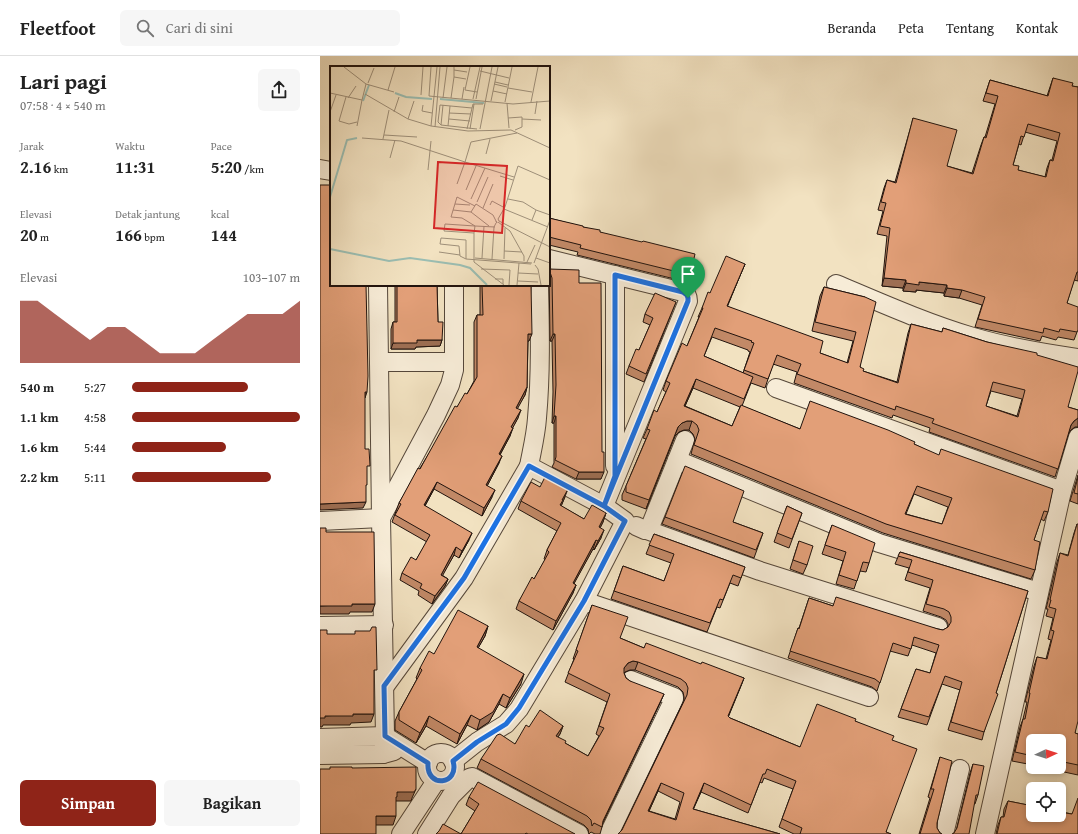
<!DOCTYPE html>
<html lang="id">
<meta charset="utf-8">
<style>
:root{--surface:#fff;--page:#f6f6f6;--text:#222;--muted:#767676;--line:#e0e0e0;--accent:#8f2418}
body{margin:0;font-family:"Gentium Book Plus",serif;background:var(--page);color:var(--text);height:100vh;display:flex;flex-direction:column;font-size:15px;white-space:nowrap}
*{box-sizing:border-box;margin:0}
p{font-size:13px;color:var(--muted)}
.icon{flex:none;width:22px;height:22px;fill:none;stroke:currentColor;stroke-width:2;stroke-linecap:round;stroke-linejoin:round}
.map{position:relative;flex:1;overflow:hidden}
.drawer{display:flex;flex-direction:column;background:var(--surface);width:320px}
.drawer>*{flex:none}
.needle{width:26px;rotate:86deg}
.fabs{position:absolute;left:706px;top:678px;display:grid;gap:8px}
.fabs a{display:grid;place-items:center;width:40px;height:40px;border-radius:6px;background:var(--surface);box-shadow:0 2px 6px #0003;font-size:20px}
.pin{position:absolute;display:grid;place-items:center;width:34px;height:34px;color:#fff;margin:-41px -17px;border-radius:50% 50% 50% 0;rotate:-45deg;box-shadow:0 0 4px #0007}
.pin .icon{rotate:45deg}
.round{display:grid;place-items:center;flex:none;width:42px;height:42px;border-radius:6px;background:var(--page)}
.summary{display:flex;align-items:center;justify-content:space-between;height:68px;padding:0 20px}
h1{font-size:22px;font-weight:800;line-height:30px}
.metrics{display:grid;grid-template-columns:repeat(3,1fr);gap:6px;height:68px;padding:4px 20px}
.metrics div{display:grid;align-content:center}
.metrics b{font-size:17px;font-weight:800}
.metrics small{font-size:11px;font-weight:400}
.metrics p{font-size:11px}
.chart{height:112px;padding:8px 20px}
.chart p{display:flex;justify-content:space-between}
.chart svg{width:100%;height:72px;margin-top:4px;fill:var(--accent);opacity:.7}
.action{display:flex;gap:8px;margin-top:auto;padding:8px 20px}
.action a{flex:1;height:46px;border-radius:6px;background:var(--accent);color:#fff;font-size:16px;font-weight:800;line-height:46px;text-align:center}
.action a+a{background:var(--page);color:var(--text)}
ul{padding:0 20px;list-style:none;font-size:13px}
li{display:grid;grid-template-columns:64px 48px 1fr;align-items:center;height:30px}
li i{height:10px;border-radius:5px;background:var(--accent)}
header{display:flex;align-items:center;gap:24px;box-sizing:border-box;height:56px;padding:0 20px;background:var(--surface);border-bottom:1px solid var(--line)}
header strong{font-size:19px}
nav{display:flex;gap:22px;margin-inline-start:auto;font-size:14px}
.search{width:280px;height:36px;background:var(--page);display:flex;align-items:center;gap:10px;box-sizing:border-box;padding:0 14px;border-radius:6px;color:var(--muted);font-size:15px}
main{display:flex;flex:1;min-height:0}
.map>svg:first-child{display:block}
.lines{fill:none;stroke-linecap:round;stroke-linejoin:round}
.street-casing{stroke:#55473a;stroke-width:20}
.street{stroke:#f7ecd7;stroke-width:18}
.wall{fill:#c28967;stroke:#21130d;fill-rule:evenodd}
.shaded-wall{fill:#9e6f54;stroke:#21130d}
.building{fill:#e29f78;stroke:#21130d;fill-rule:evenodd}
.route-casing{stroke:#fff;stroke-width:8}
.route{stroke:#1a73e8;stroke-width:5}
.inset-river{fill:none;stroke:#9bbeb3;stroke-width:2}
.inset-road{fill:none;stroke:#9e8f79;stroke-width:1}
.view{fill:#d62828;fill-opacity:0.15;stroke:#d62828;stroke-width:2}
.inset-edge{fill:none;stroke:#21130d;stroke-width:2}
</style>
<header>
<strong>Fleetfoot</strong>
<div class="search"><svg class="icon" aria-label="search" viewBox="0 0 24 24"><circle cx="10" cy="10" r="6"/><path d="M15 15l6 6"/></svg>Cari di sini</div>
<nav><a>Beranda</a><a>Peta</a><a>Tentang</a><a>Kontak</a></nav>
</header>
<main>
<section class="drawer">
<div class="summary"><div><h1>Lari pagi</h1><p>07:58 · 4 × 540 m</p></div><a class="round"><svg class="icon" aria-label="share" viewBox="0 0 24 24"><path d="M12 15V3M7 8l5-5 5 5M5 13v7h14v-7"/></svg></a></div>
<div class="metrics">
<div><p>Jarak</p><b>2.16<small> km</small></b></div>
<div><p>Waktu</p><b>11:31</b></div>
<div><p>Pace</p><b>5:20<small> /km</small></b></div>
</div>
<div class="metrics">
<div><p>Elevasi</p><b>20<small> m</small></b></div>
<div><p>Detak jantung</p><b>166<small> bpm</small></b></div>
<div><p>kcal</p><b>144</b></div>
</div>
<div class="chart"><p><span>Elevasi</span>103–107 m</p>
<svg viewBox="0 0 160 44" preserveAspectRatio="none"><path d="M0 44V6L10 6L20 14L30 22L40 30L50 22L60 22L70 30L80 38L90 38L100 38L110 30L120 22L130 14L140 14L150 14L160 6V44z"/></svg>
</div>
<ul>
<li><b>540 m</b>5:27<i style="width:69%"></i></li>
<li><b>1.1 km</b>4:58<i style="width:100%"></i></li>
<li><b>1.6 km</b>5:44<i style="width:56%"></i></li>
<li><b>2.2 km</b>5:11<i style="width:83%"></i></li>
</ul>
<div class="action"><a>Simpan</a><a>Bagikan</a></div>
</section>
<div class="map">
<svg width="758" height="778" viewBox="0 0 758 778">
<rect width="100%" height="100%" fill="#f2e2c1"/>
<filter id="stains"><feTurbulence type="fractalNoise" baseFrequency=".005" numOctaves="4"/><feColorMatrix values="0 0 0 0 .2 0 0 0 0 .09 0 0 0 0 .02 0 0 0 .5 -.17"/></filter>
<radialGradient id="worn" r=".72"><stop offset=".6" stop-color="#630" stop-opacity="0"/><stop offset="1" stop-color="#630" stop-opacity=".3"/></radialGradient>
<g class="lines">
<defs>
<g id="street">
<path d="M0,113L11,115"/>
<path d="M229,203L363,236C367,238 368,240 368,245L284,450"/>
<path d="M295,219V410"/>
<path d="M516,228C561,247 606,267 653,281C687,291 723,297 758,302"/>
<path d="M59,306H134"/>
<path d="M456,332L742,435"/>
<path d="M357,404L559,487L719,536"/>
<path d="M0,465L61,462L58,229"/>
<path d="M316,470L325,474L330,471L365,384"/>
<path d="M327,474L440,515L618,571"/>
<path d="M264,545L549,641"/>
<path d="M0,570L64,569"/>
<path d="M65,630L144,522L209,410"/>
<path d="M0,682L65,680L108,707"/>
<circle cx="121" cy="711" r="14"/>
<path d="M63,698L65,680L61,462L116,359L130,329L134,314V229"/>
<path d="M0,699L63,698L74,695"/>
<path d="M133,705L157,686L186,668L199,653L264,545L305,465L284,450L209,410C212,394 216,378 217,362C221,318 220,273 219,229"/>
<path d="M81,778L116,725"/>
<path d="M107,778L131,740L149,722L152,721L259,778"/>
<path d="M289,778L354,643V641L311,624"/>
<path d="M624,778L640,713"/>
<path d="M665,778L742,435L758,381"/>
</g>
</defs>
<use href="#street" class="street-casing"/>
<use href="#street" class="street"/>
</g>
<g class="wall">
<path d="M733,22L752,30L758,31V225L754,224L747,247L757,276L754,284L738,281L736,284L722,280L720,285L655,271L662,249L639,242L624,240V237L596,234V236L583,235V232L562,230L567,180L557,178L563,155L558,154L564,132L567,124L575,126L591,70L593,62L627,110L652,117L661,89L664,81H665L675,48L663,45L670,24L727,40ZM705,76L737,85L732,104H730L727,112L725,121L698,114L693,109L699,88L701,89Z"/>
<path d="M229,162L263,171L280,176L370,219L367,226L257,199L258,196L229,189Z"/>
<path d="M425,208L407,250L500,297L527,307L533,285L492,275L500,240L504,231L545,241L540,311L543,315L577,326L588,277L591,268L622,276L623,272L667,286L717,299L748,351L758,354V371H755L751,374L749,376L735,421L609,376L610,372L573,359L572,362L474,327L477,316L453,308L445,332L431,327L422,350L480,373L594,388L728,456L724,465L721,463L714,484L715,514L711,523L563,477L371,398L375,383L373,378L369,374H364L359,376L355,380L326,453L302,444V439L306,430L326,383L323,382L327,373L337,356L346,336L343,334L346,325L367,290L379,261H378L382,252L390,237ZM392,281L428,294V295L430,296L423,317L384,300ZM373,332L420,351L412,370L365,350ZM671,335L702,343L697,360L666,350ZM594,438L628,451L622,468L586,458Z"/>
<path d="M229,213L259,227L281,423H256L232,411L234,407V367H232L233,336L232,285H230Z"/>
<path d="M75,229H117L118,266L122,284L120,290L96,291L95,293H71V273L73,266H75Z"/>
<path d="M160,229H211L209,285H208L207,331L205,339L197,352L198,362L192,372L190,380L180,399L179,407L167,430L172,441L162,460L114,433L105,450L149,484L139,502L134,499L122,519L128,523L125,530L112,548L98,539L99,535L80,524L82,517L96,504L107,486L72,466L79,447L137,351L147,338L154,325V266L157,259H160Z"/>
<path d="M356,246L324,326L306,318L309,310L319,294L330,269L323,266L325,258Z"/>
<path d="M758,419V448L750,445Z"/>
<path d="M220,431L245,441L241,450L264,463L286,457L283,466L280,472L281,482L274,494L273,493L254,527L256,529L253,537L233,574L196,553L199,545L214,523L225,504L224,503L227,494L237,475L198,453L201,445Z"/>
<path d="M467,450L482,457L469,492L454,486Z"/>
<path d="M345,461L413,466L443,477L434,502L342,468Z"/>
<path d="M757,468L755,677L758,678V719L721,711H739V685H713V709L692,705L700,671L703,663L707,646H705L714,610L717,601L726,603L731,584L728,583L733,562L726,560L728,553H726L737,506L740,497L748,499L754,477Z"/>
<path d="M512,469L549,507L546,516L540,515L534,533L516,528L523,505L502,498Z"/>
<path d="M334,478L425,511L418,530L410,527L400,552L397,551L387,576L291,543L303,510L344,525L351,507L326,498Z"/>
<path d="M479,485L487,509L483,518L470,513Z"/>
<path d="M580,496L708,535L676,637L664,676L662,684L628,674L640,634L622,628L607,669L578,661L596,613L610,617L616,597L592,589L588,600L570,595L557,635L552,631L468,602L478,572H479L489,542L513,550L618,573L623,574L628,571V568L626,564L621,561L603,555L610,532L585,524L589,512L575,508Z"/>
<path d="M272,549L300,582L324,592L424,622L408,661L410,662L480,691L535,665L572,684L566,776L571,778H474L459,771L473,733L444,722L442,727L440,726L428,757L381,736L373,753L460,778L302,774L364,644V641L363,636L358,631L315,614H310L305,616L304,617L306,622L340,647L282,768V771L280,778H275L271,776L269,778L268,773L264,769L157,712L161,703L195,688L209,671L243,670L240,678L238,681L245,687L268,700L279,680L276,678L287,646L245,626L254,603H253ZM338,735L360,746L355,763L329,755Z"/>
<path d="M168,570L165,580L158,592L201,628L186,652L179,648L169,666L157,674L147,669L137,688L106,670L96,687L75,674V665L79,656L97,623L96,622L100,612L114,598Z"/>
<path d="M620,701L617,772L620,777L622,778H599L610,742L608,741Z"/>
<path d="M653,708L658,739L655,748H654L634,777L636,775L650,717Z"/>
<path d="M149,741L255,778H116H141L155,755L146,749Z"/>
<path d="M688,745L752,758L758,778H676L678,769L681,761H683L684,753Z"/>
</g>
<g class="shaded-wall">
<path d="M425,208L421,217L404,259L407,250Z"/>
<path d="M564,222L586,224L583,232L562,230Z"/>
<path d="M599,226L627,229L624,237L596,234V236L583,235L586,227Z"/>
<path d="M627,232L642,234L639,242L624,240Z"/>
<path d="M208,278H212L209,285H205Z"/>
<path d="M233,278H235L232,285H230Z"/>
<path d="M97,284H122L120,290L96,291L95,293H71L73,287Z"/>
<path d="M376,323L373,332L361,359L364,350Z"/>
<path d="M207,331L205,339L194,359L196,352Z"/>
<path d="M45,336H47L45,342Z"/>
<path d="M201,354L198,362L189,379L191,371Z"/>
<path d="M234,360H236L234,367H232Z"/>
<path d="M758,362V371H755L751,374L748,378L751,369L754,365Z"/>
<path d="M367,365H372L369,374H364L359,376L355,380L326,453L358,371L362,367Z"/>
<path d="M193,372L190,380L176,406L179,398Z"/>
<path d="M182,400L179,407L164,436L166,429Z"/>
<path d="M259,416H284L281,423H256Z"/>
<path d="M117,426L114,433L101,457L104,449Z"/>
<path d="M248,433L240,453L237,458L242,444Z"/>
<path d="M175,434L172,441L162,460L164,452Z"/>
<path d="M46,446L43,452L0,454V448Z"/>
<path d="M286,457L283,466L276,480L279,471Z"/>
<path d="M284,474L281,482L274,494L278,485Z"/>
<path d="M152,477L149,484L139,502L142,495Z"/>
<path d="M276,484L273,493L250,535L253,527Z"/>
<path d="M136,491L134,499L119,526L121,519Z"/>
<path d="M128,523L125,530L112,548L115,540Z"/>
<path d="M256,529L253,537L233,574L236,565Z"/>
<path d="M32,548H55L52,556H30L29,558H0V550Z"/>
<path d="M168,570L165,580L153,601L157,591Z"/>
<path d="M313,605L318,606L315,614H310L305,616L301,621L304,612L308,607Z"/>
<path d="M204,618L201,628L186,652L190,642Z"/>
<path d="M424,622L421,630L405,669L408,660Z"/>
<path d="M183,638L179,648L169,666L157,674L160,664Z"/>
<path d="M344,638L340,647L281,771L283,765Z"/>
<path d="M33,658H54L51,666L31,667L30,669H3L2,671H0V662L5,660Z"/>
<path d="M151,659L147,669L137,688L140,678Z"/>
<path d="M109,660L106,670L96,687L100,677Z"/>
<path d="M243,670L240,678L233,688L236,680Z"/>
<path d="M341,727L338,735L325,764L328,755Z"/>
<path d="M384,727L381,736L370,761L373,753Z"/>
<path d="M96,733L92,742L91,745H74L77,736Z"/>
<path d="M56,760H76L73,769H53Z"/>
</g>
<g class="building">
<path d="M733,22L753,27L752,30L758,31V216H757L747,247L758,251V274L757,276L740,273L739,276L724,272L723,277L658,263L665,241L642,234L627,232V229L599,226V229L586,227V224L564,222L570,172L560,170L566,147L561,146L567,124L576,127L593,62L637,74L627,110L653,118L664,81L666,82L678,40L666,37L670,24L728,40ZM708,68L740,77L733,105L730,104L726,121L698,114L699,110L693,109L701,80L704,81Z"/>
<path d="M0,129H11V229H46L48,320L47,336H45V393H49L50,410H47V429H46V446L0,448Z"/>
<path d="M229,162L263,170V171L280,174V176L322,186L323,185L375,198L370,219L260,192L261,189L229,181Z"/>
<path d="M406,200L425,208L407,250L503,285L500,297L528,307L536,276L495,266L504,231L545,241L556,246L540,311L544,313L543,315L578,327L591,268L622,276L623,272L667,286L717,297V299L758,311V315L748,351L758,354V362L754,365L751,369L738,413L612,367L614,363L576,350L575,354L477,318L481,308L457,299L448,323L424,314L434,287L431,286L432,285L395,272L384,300L433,321L424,343L376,323L364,350L412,370L421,349L480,373L490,345L568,374L595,386L594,388L619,399L621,393L733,433L728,456L724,455L714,484L720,486L715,514L566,468L374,389L379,374L377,369L372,365H367L362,367L358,371L329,444L306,436V430L330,374L327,373L334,354L337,356L350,327L346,325L362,287L367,290L383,252H382L388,236L390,237ZM673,326L705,334L698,361L666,350ZM597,430L632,442L622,468L585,458Z"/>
<path d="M229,213L259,214V227H281L282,396H284V416H259L235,404L236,401V360H234L236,329L235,278H233L232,222L230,216L229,215Z"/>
<path d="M77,229H117L118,266H123L122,284H97V287H73V266H77Z"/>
<path d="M162,229H211L212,278H208L207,331L196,352L201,354L191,371L193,372L179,398L182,400L166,429L175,434L164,452L117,426L104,449L152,477L142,495L136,491L121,519L128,523L115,540L100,532L102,528L82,517L91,501L96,504L110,479L75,459L81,448L79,447L98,412L100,413L135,350L137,351L145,337L147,338L157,321V259H163Z"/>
<path d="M335,237L356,246L326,318L309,310L316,293L319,294L333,262L325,258Z"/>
<path d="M365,410L424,435L413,466L443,477L436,494L345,461Z"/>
<path d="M225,421L248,433L242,444H243L240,449L264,463L272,449L286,457L279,471L284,474L278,485L276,484L253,527L256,529L236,565L199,545L212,521L214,523L229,496L227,494L241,467L201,445L211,426L220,431Z"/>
<path d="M758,421V438L754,437Z"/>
<path d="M467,450L482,457L472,483L457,477Z"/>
<path d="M757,468H758V665L755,677L758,678V709L739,705V685H713V700L695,696L703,663H705L710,637H709L717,601L727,603L734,575L731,574L736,553L729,551L731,544H730L740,497L748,500Z"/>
<path d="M512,469L555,487L549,507L543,506L537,525L519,519L526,496L505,489Z"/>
<path d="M0,472H6V476H54L55,548H32V550H0Z"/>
<path d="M334,478L425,511L421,522L413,519L403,544L400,543L390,567L294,535L303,510L344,525L354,498L329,489Z"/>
<path d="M479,485L493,490L487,509L473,504Z"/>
<path d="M580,496L708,535L676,637L678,638L664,676L631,666L642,626L625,620L609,661L581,653L596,613L610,617L619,589L594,581L591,593L573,587L560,627L555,623L470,595L478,572L479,573L489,542L513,550L516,541L618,573L623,574L628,571L631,566V561L629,556L624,553L606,548L613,524L588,516L592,504L578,500Z"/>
<path d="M272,549L308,561L300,582L324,592L326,587L381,608L382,606L424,622L408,660L410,662L480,691L497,648L536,663L535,665L574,680L572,684L597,693L566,776L571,778H480L482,772L462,763L476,725L447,713L445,718H443L431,749L384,727L373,753L460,778H298L302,774L367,639L368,632L366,627L361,623L318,606L313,605L308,607L304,612V617L306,622L310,625L344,638L283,765L282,771L274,767L272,770L271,764L267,760L161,703L177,679L180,678L195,688L206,669L209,671L220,654L243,670L236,680L246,685L245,687L268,700L284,672L279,670L290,638L248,617L258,595L256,594ZM341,727L364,737L356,764L328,755Z"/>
<path d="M138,554L168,570L157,591L204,618L190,642L183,638L173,656L160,664L151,659L140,678L109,660L100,677L79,664V656L102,614L100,612L109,595L114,598Z"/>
<path d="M52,571H56L57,614H54V658H33V660H5V662H0V574H7V578H35V575H50Z"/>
<path d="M620,701L632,705L617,767V772L620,777L622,778H600L614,733H611Z"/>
<path d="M653,708L664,710L658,739H656L649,778H632L634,777L637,772Z"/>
<path d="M10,711H32V712L96,711V733L94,736H77V741H76V760H56V778H0V713H10Z"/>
<path d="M158,726L255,778H208L206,777L205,778H116L119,775L123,768L141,778L159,748L149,741Z"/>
<path d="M758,742V778H677L681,761H684L688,745L713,750V759H739V756L752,758Z"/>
</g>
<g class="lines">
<defs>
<path id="route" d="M368,242V245L284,450L209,410L144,522L64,630L65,680L108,707C106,733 140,729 133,705L157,686L186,668L199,652L264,545L305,465L284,450L295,420V219L363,236L367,239L368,242"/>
</defs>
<use href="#route" class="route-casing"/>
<use href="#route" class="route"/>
</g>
<g transform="translate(10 10)">
<rect width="220" height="220" fill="#f2e2c1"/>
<path class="inset-river" d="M65,27L76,31L102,33M110,33L154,37M33,35L39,19M0,131L17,74L27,72M0,183L59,195L80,192L130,199L140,202L157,219"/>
<path class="inset-road" d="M101,1L99,30L183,38L220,35M107,1L101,60L138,65L181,64L220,82M124,1V11L136,13M140,1L135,24L147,26M124,4L137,6M150,5L179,12M165,16L178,19M38,17L44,2M36,18L64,26M164,18L177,21M178,22L202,26M58,24L65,1M163,25L177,28M0,27L32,34L36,18L14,1M35,28L78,53L101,60M91,29L93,1M16,31L9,55L19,58L27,56M18,32L26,20M113,32L117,1M121,32L124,11M132,33L134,21M143,33L150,1M146,33L152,1M161,35L168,1M175,36L182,1M201,36L208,1M177,37L179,62M93,39L92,45L102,47M142,42L110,39L108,56L111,59L147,63M0,46L6,29M64,46L69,31M119,47L141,48M205,48L207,35M178,52L192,51V61L185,64M78,53L84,35M119,53L140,55M192,53L211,54M111,59L113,39M27,60L32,34M118,60L120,40M105,61L110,1M137,63L143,38H153M140,63L144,38M150,63L162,1M54,69L87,71M32,72L71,75L135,96L127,118M53,73L59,44M156,88L160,73M60,92L65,74M98,104L101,75M170,110L183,114M184,111L135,96L141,76L187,67M136,124L146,100M141,133L155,102M178,133L193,136L206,144L202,154M147,136L158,111M125,138L140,139M160,139L162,135L175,142M145,140L127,131L121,151L132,152L145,160L165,161M153,142L163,118M174,143L218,161M123,144L141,146L146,138L163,149L167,157L166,155M206,144L220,149M141,146L159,160M169,155L168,153L175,141L188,100L220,114M169,155L220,181M168,156L180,165L194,190V195M115,158L145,160L144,167L114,165ZM144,167V196L174,219M174,185L192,186M109,186L130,189M145,192L202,197M152,192L154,160M206,192L220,197M136,193V174L111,172L110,178L129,180L130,190L136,193L201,198M162,193L164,161L166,157M174,193L175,162M197,196L205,179M204,197L220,154M205,199L208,203L211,219M151,203L180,204L179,219M188,207L208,208M165,213H173V218M188,215L208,216M187,219L189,197"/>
<path class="view" d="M108,96L177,100L172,167L104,162Z"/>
<rect width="220" height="220" class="inset-edge"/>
</g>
<rect width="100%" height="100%" filter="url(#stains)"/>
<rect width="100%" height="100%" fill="url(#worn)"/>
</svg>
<div class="fabs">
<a><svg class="needle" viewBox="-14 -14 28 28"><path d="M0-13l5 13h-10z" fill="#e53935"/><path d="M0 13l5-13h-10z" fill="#767676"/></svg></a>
<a><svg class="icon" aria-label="locate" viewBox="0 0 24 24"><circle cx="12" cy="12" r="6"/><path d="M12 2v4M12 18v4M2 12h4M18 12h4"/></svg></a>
</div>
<div class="pin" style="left:368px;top:242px;background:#1e9e55"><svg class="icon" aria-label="arrive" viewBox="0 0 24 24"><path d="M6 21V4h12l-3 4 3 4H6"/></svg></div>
</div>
</main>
